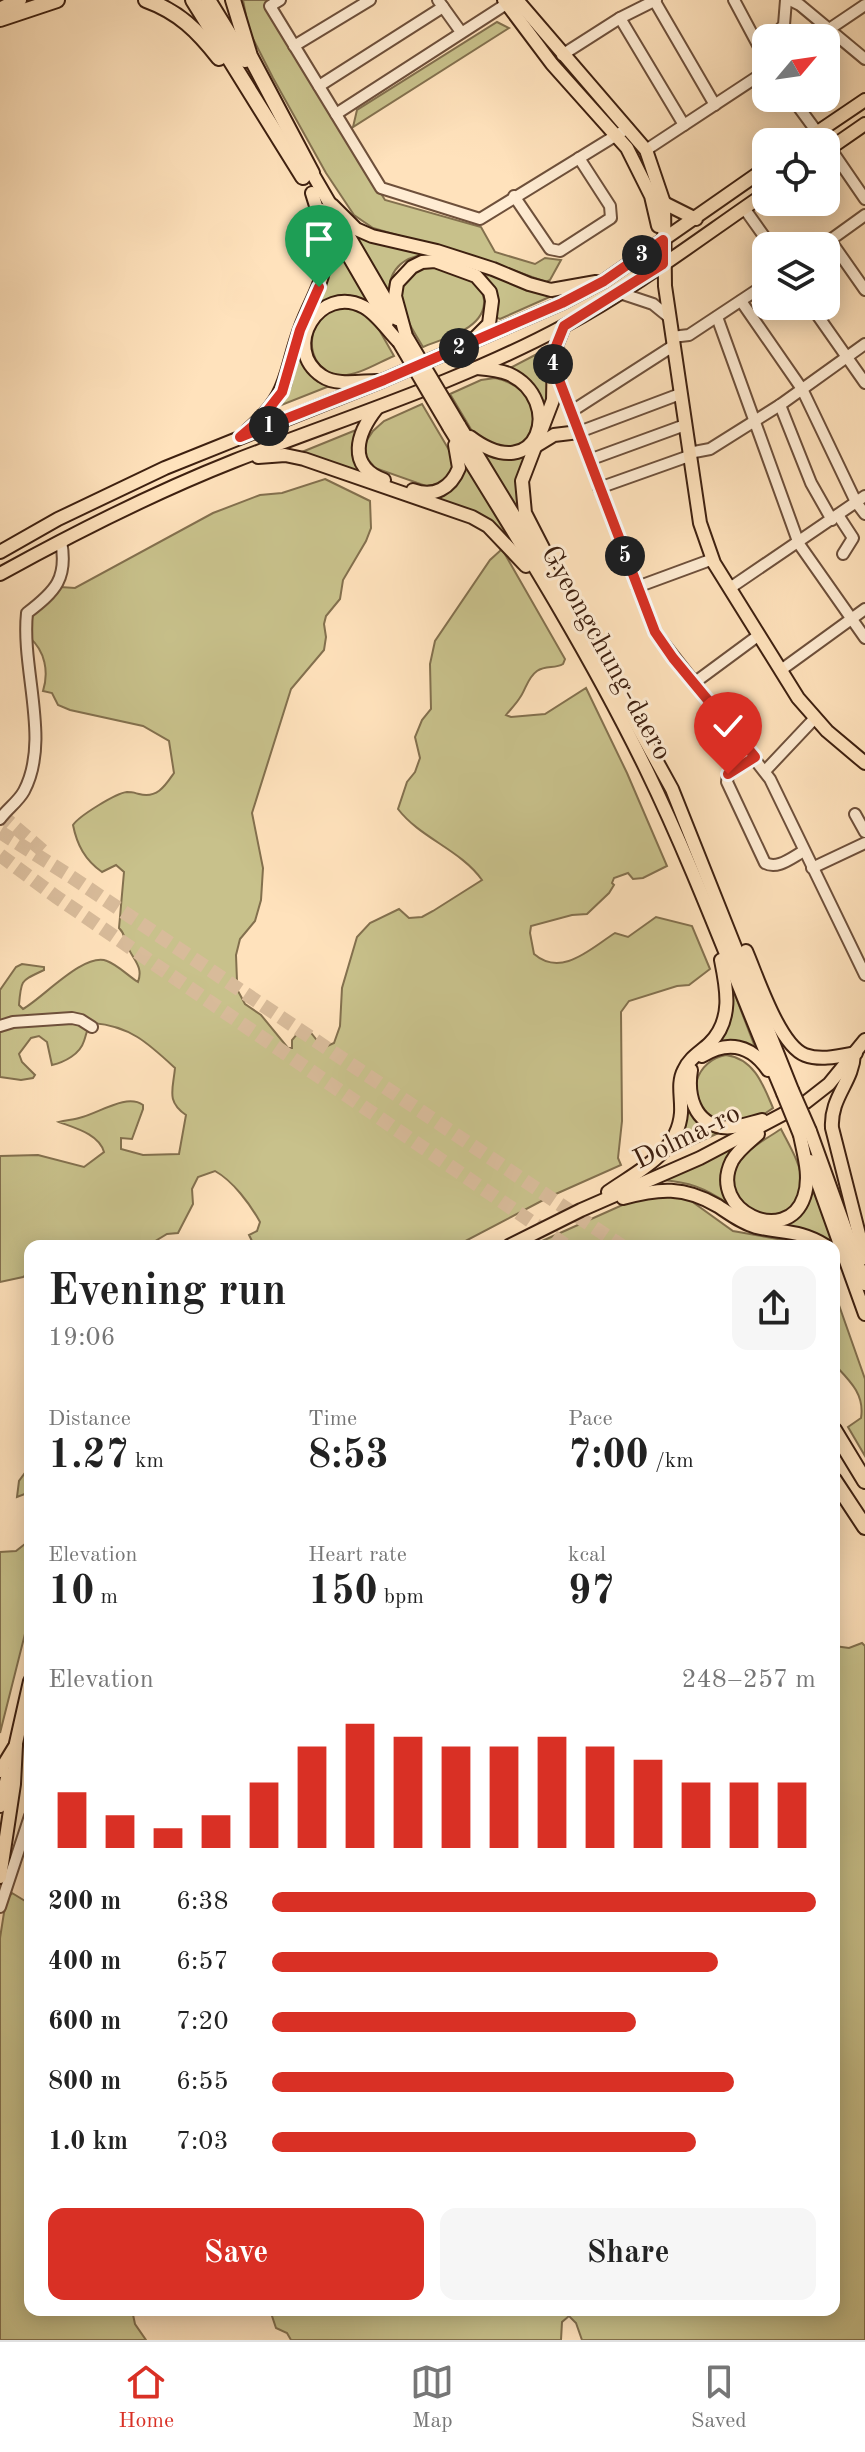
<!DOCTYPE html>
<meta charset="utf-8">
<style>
:root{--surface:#fff;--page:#f6f6f6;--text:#222;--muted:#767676;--line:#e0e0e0;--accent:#d93025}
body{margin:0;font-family:"Old Standard TT",serif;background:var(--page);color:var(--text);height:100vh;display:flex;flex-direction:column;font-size:30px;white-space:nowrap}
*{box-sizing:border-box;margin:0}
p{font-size:26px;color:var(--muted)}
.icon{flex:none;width:44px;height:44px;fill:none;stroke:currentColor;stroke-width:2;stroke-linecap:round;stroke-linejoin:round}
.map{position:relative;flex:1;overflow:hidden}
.details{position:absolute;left:24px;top:1240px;width:816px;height:1076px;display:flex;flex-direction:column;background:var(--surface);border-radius:16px;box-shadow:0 4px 20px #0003}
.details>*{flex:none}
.needle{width:52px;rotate:61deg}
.controls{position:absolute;left:752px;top:24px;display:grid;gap:16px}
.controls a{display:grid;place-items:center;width:88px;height:88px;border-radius:16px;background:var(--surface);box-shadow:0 4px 20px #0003;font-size:40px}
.pin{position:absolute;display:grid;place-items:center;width:68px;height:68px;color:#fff;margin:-82px -34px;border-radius:50% 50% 50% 0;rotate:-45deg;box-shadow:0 0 8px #0007}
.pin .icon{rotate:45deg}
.km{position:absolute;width:40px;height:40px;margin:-20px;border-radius:50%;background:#222;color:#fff;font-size:22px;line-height:40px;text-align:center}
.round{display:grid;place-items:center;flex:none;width:84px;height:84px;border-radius:16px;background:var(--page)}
.summary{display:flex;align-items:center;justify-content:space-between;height:136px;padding:0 24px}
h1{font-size:44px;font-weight:700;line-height:60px}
.figures{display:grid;grid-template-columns:repeat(3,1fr);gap:12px;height:136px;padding:8px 24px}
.figures div{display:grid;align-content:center}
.figures b{font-size:40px;font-weight:700}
.figures small{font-size:22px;font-weight:400}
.figures p{font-size:22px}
.chart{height:224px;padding:16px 24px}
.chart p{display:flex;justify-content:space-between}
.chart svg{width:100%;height:144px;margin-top:8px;stroke:var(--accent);stroke-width:6}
.action{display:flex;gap:16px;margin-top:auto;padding:16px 24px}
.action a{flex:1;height:92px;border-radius:16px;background:var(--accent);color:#fff;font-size:32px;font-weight:700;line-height:92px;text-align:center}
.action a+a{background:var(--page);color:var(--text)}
ul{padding:0 24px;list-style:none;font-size:26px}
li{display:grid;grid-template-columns:128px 96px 1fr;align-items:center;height:60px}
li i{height:20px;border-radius:10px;background:var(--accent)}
.tabs{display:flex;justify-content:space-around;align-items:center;height:112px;border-top:2px solid var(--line);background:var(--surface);font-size:22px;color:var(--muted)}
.tabs a{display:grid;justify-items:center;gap:4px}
.tabs .current{color:var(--accent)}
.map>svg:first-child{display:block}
.green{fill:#c8c18b;stroke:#83704e;stroke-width:2}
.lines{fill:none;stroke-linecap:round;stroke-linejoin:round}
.highway-tunnel{stroke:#d8bb9a;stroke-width:14;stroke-dasharray:14 7;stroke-linecap:butt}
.minor-casing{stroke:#6e503b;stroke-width:14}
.major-casing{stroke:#3e2010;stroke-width:16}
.highway-casing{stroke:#3e2010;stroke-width:18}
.minor{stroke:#ffecd3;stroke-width:10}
.major{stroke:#ffe2bc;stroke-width:12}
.highway{stroke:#ffe2bc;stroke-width:14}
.major-bridge-casing{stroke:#3e2010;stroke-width:16;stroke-linecap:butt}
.major-bridge{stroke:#ffe2bc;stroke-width:12}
.route-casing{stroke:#fff;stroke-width:16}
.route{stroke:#d93025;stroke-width:10}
.labels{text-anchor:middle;stroke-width:6;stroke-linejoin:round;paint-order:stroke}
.street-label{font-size:28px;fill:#3e2010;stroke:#ffecd3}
</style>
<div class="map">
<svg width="865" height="2340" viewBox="0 0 865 2340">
<rect width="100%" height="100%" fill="#ffe2bc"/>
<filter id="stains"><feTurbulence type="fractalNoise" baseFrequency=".0025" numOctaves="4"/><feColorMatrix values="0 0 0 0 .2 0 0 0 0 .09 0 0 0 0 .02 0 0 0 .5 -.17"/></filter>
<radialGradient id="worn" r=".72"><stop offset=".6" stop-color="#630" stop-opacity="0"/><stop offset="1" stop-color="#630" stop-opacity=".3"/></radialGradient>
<g class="green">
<path d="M243,0H280L266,9L385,200L481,227L495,252L535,264L545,258L561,260L550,280L546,282L496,264L373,228L354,215L326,173L273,78L249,31Z"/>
<path d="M497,22L509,28L353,127L357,110Z"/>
<path d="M327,224L375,306C348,291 339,291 314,308Z"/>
<path d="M348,226L435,254C406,254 387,267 389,298Z"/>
<path d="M431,264C443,268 461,272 472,279C479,284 483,292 484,300C486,329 444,338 423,347C408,321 392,304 408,275Z"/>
<path d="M485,275L505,277L554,295L500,319L495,317C499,300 495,289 485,275Z"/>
<path d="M353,306L373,319L394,356C379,362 356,377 340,375C302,373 299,307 353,306Z"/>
<path d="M300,347L332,385L279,406L291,387Z"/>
<path d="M537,354L547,360L551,410L543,408C537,387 530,378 510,368Z"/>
<path d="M495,378C537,386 555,437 505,450L475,436L450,394L481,380Z"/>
<path d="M422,404L452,455L453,468L448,479L440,484L426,486L375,468L366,457L365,443L373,431L384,421Z"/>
<path d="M356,430C350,451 359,461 371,478L297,454Z"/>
<path d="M534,446L521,517L478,450C500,463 513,460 534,446Z"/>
<path d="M463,461L516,543L499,529L428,498Z"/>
<path d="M325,479L370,501L371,528L366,541L343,580L340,599L326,616L324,624L326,637L324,650L291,689L252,813L263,868L261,900L255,921L240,939L236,955L237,981L238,991L245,1004L261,1015L288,1048H292V1040L303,1027L308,1029L323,1048L334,1043L340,1026L342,988L357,937L370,923L399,909L409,918L422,917L433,911L482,880C461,850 420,838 398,809L407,782L415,772L420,758L415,737L422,720L431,709L430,664L435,641L490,560L502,549L565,659L563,664C555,669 546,665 537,671C527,678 526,690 519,699C515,705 510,710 506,715L511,717L545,714L586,688L627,773L667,866L643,878L633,879L628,873L614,878L612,883L614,885L609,893L587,914L572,915L531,926L530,933L534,954C562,978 591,948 615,933L628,937L656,917L692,926L710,969L689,985L677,986L629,1001L621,1012L622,1121L618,1158L621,1165L549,1197L456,1246H261L252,1241L249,1235L257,1231L260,1222C250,1204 233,1181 215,1171L198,1177L192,1189L193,1204L178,1233L167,1234L147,1246H30V1272L23,1277L0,1282V1156L38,1155L84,1167L104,1152C99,1134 75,1128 59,1122C66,1120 73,1120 79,1118C98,1114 126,1093 143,1105V1109L132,1139L121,1138V1149L143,1155L179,1154L186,1115C166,1101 173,1090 175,1068C148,1043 130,1026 93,1023C86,1029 87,1033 84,1041C80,1054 65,1062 52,1065L47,1042L39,1036L31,1038L19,1054L22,1062L35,1075L33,1078L21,1080L0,1077V990L16,967L22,964L44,967V970C21,981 21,979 19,1005L23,1009C43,998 84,952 107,961C118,965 128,976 138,982C144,966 132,959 127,945C123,937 126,935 119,928L124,872L116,865L102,872C85,860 77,845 73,825C79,816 116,793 127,792C135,792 131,792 139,794C157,799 165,786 174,773L169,741L143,726L70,710L58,705L52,693L43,691C49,672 45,651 30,638C28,610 41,605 60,587L75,588L213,513L260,495L282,493Z"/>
<path d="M732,987L755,1047L734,1040L712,1044L730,1011Z"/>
<path d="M726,1055C754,1059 763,1084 773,1108L755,1120L726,1126C720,1123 713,1120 708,1116C684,1095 697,1060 726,1055Z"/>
<path d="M684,1099L689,1107L725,1130L659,1160Z"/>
<path d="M781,1129C789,1145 801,1164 802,1182C805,1243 705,1211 741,1159C751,1146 768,1138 781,1129Z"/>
<path d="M737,1146C721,1166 719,1179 727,1203C705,1188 689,1182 662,1180Z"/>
<path d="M811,1186L841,1254C817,1233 806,1228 774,1226C799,1216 804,1213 811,1186Z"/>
<path d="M652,1194L687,1198L733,1231L800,1243L805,1246H531L638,1198Z"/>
<path d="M834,1291L865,1379V1456L848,1427L861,1418C865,1394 849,1380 834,1364Z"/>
<path d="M30,1466V1492L17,1497L19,1481Z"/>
<path d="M30,1540V1614L0,1733V1552L16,1551Z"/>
<path d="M862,1643L865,1646V2340H582L576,2323L569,2316L562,2322L561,2340H291L287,2333L276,2328L270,2310H834V1646L849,1648Z"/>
<path d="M12,1893L30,1904V2310H132L135,2324L146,2340H0V1938L6,1900Z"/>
</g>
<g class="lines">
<g class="highway-tunnel">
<path d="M0,814L43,851"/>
<path d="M0,832L70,876L622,1246"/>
<path d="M0,855L55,896L567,1246"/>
</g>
<defs>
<g id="minor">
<path d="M280,0L270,6L381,188L480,219L628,128"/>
<path d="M438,0L461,32"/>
<path d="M654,0L715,105"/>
<path d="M734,0L766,60"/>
<path d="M790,0L800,5L865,59"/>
<path d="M620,18L684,125"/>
<path d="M772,38L784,25L786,0"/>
<path d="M816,38L865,5"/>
<path d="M294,46L370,0"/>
<path d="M562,55L620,18L656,0"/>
<path d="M319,86L443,7"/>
<path d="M792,98L817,132"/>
<path d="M336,114L511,1"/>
<path d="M830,148L865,199"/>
<path d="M646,150L766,71"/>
<path d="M514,196L550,249L560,251L611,218L610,206L579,158"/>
<path d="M744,208L771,246"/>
<path d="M830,240L865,290"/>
<path d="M822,246L865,215"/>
<path d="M620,293L653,304L669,317"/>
<path d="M741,301L802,389L856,502L865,514"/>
<path d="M811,306L865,383"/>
<path d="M717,317L799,544L865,638"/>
<path d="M672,337L689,335L766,284"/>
<path d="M554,366L655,632L770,779L865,975"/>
<path d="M780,405L811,483L832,520"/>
<path d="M572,411L673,346"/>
<path d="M579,432L680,394"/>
<path d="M689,453L710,449L780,405L865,344"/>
<path d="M589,460L685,425"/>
<path d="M599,488L689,456"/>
<path d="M838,515L853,538L843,554"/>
<path d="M637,587L713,559"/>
<path d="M730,588L865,496"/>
<path d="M781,670L865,609"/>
<path d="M694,683L759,635"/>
<path d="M755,757L728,774L727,782L765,863C778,870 792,857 804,851"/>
<path d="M765,771L815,718"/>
<path d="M855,814L865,832"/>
<path d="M0,819C7,809 18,802 24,791C51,740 21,670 27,613C56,591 68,578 61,541"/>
<path d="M812,868L865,843"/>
<path d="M0,1026L13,1022L72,1018L81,1020L92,1027"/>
<path d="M0,1907L30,1816"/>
</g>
<g id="major">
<path d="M504,0L552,64L627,148L651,196L658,226"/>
<path d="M517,0L646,150L664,203L665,286L700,523L714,563L798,698L827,731L865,763"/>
<path d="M803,142L865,100"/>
<path d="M826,151L865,124"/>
<path d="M312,173L397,319"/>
<path d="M664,203L696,219"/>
<path d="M332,205L356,229L372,236L437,251L493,269L529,284L551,290L596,282"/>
<path d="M322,210L387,322"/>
<path d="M406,336L395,296L397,283L412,267L422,262L435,261L476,276L490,292L492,301L489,324L473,340"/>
<path d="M377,381C361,381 336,386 322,376C280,348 320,283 364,307C377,314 388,331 399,342"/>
<path d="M377,408C357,433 346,466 384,480"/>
<path d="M459,425L591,642L672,789L792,1090"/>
<path d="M449,427C518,539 588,650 646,769C697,874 737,985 783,1093"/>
<path d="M247,431C292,392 283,373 302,324C310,303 323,283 325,260C326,237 319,215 312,193"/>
<path d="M470,437C539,489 565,400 509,374C499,370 488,369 477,368"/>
<path d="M536,446L554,435L579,432"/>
<path d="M258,457L285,455L304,459L472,517L488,526L526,566"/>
<path d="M413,490C434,498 451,488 459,468L455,445"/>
<path d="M544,550L525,513L522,481L553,400L554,351L564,326"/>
<path d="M0,552L58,519L165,468L384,380L562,303L604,281L766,168"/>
<path d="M0,574C76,532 153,493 234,461C344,418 460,382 564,326C635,288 700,238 766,193"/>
<path d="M746,951C757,976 779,1045 805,1055C821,1061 840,1056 856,1053"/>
<path d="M854,1054C853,1082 830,1097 832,1128L865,1258"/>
<path d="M702,1056C728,1040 751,1045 768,1070"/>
<path d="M691,1070C687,1095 694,1123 722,1127C735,1129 750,1123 762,1120"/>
<path d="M810,1131L865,1284"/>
<path d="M758,1134C749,1142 738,1150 732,1161C707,1211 787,1247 804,1197C811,1177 804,1155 800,1135"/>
<path d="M810,1161L865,1314"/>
<path d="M608,1192C638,1171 678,1153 681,1113C682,1098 677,1083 684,1070C690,1057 701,1052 710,1043C733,1020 727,989 721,960"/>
<path d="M623,1198C659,1188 684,1186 718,1206C730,1214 742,1223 756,1227C783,1233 801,1230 826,1246"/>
<path d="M509,1246L581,1210L700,1158L806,1102L829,1084L865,1040"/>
<path d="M14,1752L30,1681"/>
<path d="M0,1771L14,1748"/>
<path d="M0,1806L8,1774"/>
<path d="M0,1877L14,1784L16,1745"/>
</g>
<g id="highway">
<path d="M146,0C179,12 198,31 219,58"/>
<path d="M193,0L303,177"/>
<path d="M208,0L245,60"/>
<path d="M233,0L250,56L312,173"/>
<path d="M0,10L19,0"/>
<path d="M0,19L57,0"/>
<path d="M834,1430L865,1481"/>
<path d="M834,1480L865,1527"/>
</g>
</defs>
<use href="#minor" class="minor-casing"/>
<use href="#major" class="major-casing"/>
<use href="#highway" class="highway-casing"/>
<use href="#minor" class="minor"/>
<use href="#major" class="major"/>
<use href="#highway" class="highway"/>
<defs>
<g id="major-bridge">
<path d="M406,336L459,425"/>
<path d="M399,342L449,427"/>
<path d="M792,1090L810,1131"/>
<path d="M783,1093L800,1135"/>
</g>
</defs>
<use href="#major-bridge" class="major-bridge-casing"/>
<use href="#major-bridge" class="major-bridge"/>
</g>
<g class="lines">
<defs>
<path id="route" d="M319,287L300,330L282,392L260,420L240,437L384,380L562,303L604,281L663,240V264L564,326L554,351L553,364L655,632L673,658L755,757L728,774"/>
</defs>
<use href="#route" class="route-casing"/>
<use href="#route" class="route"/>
</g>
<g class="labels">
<g class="street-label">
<text transform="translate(608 652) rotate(61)" y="10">Gyeongchung-daero</text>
<text transform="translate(686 1135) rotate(-26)" y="10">Dolma-ro</text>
</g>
</g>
<rect width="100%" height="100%" filter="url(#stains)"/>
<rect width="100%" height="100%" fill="url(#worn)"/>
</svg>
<div class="controls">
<a><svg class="needle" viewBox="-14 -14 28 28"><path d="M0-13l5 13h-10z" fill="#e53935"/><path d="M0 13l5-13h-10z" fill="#767676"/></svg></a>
<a><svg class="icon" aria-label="locate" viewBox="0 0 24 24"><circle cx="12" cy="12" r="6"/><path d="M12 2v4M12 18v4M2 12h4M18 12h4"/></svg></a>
<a><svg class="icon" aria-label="layers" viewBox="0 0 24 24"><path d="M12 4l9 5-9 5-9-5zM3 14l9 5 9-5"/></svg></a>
</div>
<div class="pin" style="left:319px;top:287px;background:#1e9e55"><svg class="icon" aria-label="arrive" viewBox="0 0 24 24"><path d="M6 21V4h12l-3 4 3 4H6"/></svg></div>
<div class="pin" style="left:728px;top:774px;background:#d93025"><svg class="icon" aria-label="check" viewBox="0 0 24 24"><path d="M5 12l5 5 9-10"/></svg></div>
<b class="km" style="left:269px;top:426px">1</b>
<b class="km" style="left:459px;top:348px">2</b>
<b class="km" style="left:642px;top:255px">3</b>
<b class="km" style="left:553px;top:364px">4</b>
<b class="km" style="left:625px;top:556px">5</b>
<section class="details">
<div class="summary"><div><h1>Evening run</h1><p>19:06</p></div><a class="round"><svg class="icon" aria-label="share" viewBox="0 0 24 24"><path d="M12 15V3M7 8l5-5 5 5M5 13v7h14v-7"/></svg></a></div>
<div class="figures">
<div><p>Distance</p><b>1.27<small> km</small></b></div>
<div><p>Time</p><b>8:53</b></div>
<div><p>Pace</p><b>7:00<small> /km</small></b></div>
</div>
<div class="figures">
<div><p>Elevation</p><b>10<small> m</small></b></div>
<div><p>Heart rate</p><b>150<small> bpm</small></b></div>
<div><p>kcal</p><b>97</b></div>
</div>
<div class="chart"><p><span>Elevation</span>248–257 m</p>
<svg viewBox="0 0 160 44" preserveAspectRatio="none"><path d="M5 44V27M15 44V34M25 44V38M35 44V34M45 44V24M55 44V13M65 44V6M75 44V10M85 44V13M95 44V13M105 44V10M115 44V13M125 44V17M135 44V24M145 44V24M155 44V24"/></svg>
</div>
<ul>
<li><b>200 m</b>6:38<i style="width:100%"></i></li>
<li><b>400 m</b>6:57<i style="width:82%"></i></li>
<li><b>600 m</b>7:20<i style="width:67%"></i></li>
<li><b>800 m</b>6:55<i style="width:85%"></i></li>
<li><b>1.0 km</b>7:03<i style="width:78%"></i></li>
</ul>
<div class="action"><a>Save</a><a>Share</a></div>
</section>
</div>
<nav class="tabs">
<a class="current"><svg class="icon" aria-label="home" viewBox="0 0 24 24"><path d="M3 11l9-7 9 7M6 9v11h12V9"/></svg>Home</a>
<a><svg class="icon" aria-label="map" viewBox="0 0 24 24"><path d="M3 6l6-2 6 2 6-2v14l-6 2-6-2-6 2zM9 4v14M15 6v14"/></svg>Map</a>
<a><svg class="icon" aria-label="saved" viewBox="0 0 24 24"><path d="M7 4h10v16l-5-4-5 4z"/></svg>Saved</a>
</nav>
